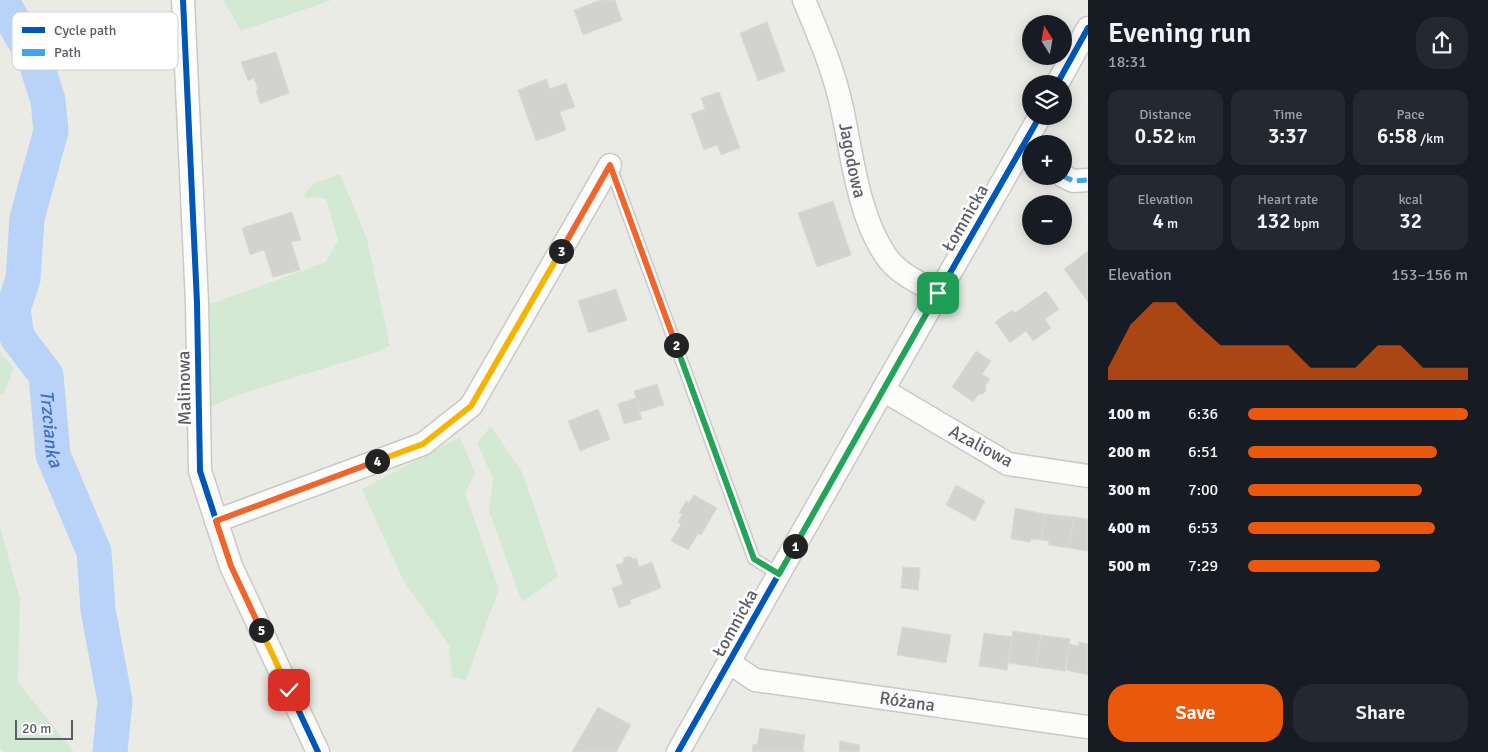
<!DOCTYPE html>
<meta charset="utf-8">
<style>
:root{--surface:#171b24;--page:#242831;--text:#f1f3f6;--muted:#9ea1a6;--accent:#ea580c}
body{margin:0;font-family:Signika,sans-serif;background:var(--page);color:var(--text);height:100vh;display:flex;flex-direction:column;font-size:19px;white-space:nowrap}
*{box-sizing:border-box;margin:0}
p{font-size:16px;color:var(--muted)}
.icon{flex:none;width:28px;height:28px;fill:none;stroke:currentColor;stroke-width:2;stroke-linecap:round;stroke-linejoin:round}
.map{position:relative;flex:1;overflow:hidden}
.sheet{display:flex;flex-direction:column;background:var(--surface);width:400px}
.sheet>*{flex:none}
.needle{width:32px;rotate:349deg}
.controls{position:absolute;left:1022px;top:15px;display:grid;gap:10px}
.controls a{display:grid;place-items:center;width:50px;height:50px;border-radius:50%;background:var(--surface);box-shadow:0 2px 12px #0003;font-size:25px}
.scale{position:absolute;left:15px;bottom:12px;width:58px;box-sizing:border-box;padding-left:5px;border:2px solid #5b5e64;border-top:0;font-size:14px;line-height:18px;white-space:nowrap;color:#5b5e64;-webkit-text-stroke:4px #fff;paint-order:stroke}
.pin{position:absolute;display:grid;place-items:center;width:42px;height:42px;color:#fff;margin:-21px;border-radius:10px;box-shadow:0 2px 8px #0006}
.km{position:absolute;width:25px;height:25px;margin:-12px;border-radius:50%;background:#222;color:#fff;font-size:14px;line-height:25px;text-align:center}
.round{display:grid;place-items:center;flex:none;width:52px;height:52px;border-radius:20px;background:var(--page)}
.headline{display:flex;align-items:center;justify-content:space-between;height:85px;padding:0 20px}
h1{font-size:28px;font-weight:600;line-height:38px}
.metrics{display:grid;grid-template-columns:repeat(3,1fr);gap:8px;height:85px;padding:5px 20px}
.metrics div{display:grid;align-content:center;border-radius:12px;background:var(--page);text-align:center}
.metrics b{font-size:21px;font-weight:600}
.metrics small{font-size:14px;font-weight:400}
.metrics p{font-size:14px}
.chart{height:140px;padding:10px 20px}
.chart p{display:flex;justify-content:space-between}
.chart svg{width:100%;height:90px;margin-top:5px;fill:var(--accent);opacity:.7}
.cta{display:flex;gap:10px;margin-top:auto;padding:10px 20px}
.cta a{flex:1;height:58px;border-radius:20px;background:var(--accent);color:#fff;font-size:20px;font-weight:600;line-height:58px;text-align:center}
.cta a+a{background:var(--page);color:var(--text)}
ul{padding:0 20px;list-style:none;font-size:16px}
li{display:grid;grid-template-columns:80px 60px 1fr;align-items:center;height:38px}
li i{height:12px;border-radius:6px;background:var(--accent)}
main{display:flex;flex:1;min-height:0}
.map>svg:first-child{display:block}
.green{fill:#d3e9d4}
.lines{fill:none;stroke-linecap:round;stroke-linejoin:round}
.river{stroke:#b9d2f8;stroke-width:35}
.building{fill:#d2d2cf;stroke:#dadad5}
.lane-casing{stroke:#c8c9c8;stroke-width:14}
.street-casing{stroke:#c8c9c8;stroke-width:25}
.lane{stroke:#fcfcfb;stroke-width:11}
.street{stroke:#fcfcfb;stroke-width:22}
.quiet{stroke:#40a5ee;stroke-width:5;stroke-dasharray:10 5;stroke-linecap:butt}
.cycleway-casing{stroke:#fff;stroke-width:9}
.cycleway{stroke:#0057b8;stroke-width:6}
.split-1-casing{stroke:#fff;stroke-width:10}
.split-2-casing{stroke:#fff;stroke-width:10}
.split-3-casing{stroke:#fff;stroke-width:10}
.split-4-casing{stroke:#fff;stroke-width:10}
.split-5-casing{stroke:#fff;stroke-width:10}
.split-6-casing{stroke:#fff;stroke-width:10}
.split-1{stroke:#22a559;stroke-width:6}
.split-2{stroke:#22a559;stroke-width:6}
.split-3{stroke:#f0652b;stroke-width:6}
.split-4{stroke:#f5b400;stroke-width:6}
.split-5{stroke:#f0652b;stroke-width:6}
.split-6{stroke:#f5b400;stroke-width:6}
.labels{text-anchor:middle;stroke-width:5;stroke-linejoin:round;paint-order:stroke}
.street-label{font-size:18px;fill:#5b5e64;stroke:#fff}
.water-label{font-size:19px;font-style:italic;fill:#426cc6;stroke:#fff}
.key{fill:#fff;stroke:#cecfd0;stroke-width:1}
.key-label{font-size:14px;fill:#5b5e64}
</style>
<main>
<div class="map">
<svg width="1088" height="752" viewBox="0 0 1088 752">
<rect width="100%" height="100%" fill="#ebebe6"/>
<g class="green">
<path d="M223,0H332L241,31Z"/>
<path d="M340,174L367,239L390,346L371,354L247,392L210,407L208,305L326,262L338,240L326,198L302,197L314,183Z"/>
<path d="M0,352L14,368L3,395L0,393Z"/>
<path d="M491,426L522,472L558,576L522,602L489,511L493,479L477,443Z"/>
<path d="M460,437L475,473L465,493L499,589L466,680L452,677L449,645L403,580L362,489Z"/>
<path d="M0,527L20,599L18,682L74,752H4L0,749Z"/>
</g>
<g class="lines">
<path class="river" id="s1" d="M1,0L34,57L48,100L51,131L27,218L23,279L13,309L17,337L46,375L53,455L94,552L98,610L115,701L110,752"/>
</g>
<g class="building">
<path d="M600,0H615L622,20L583,35L574,10Z"/>
<path d="M767,22L785,71L758,81L740,33Z"/>
<path d="M276,52L289,93L260,104L256,91L258,90L254,78L248,81L241,62Z"/>
<path d="M546,79L550,89L566,83L575,107L560,112L566,130L536,141L518,90Z"/>
<path d="M719,92L740,148L721,155L717,145L704,150L691,114L705,109L701,98Z"/>
<path d="M833,201L851,255L817,267L798,213Z"/>
<path d="M292,212L301,240L291,242L300,270L273,277L264,250L250,255L242,228Z"/>
<path d="M1088,251V302L1064,269Z"/>
<path d="M616,289L627,320L589,333L578,301Z"/>
<path d="M1046,291L1059,309L1045,319L1051,328L1033,341L1026,331L1010,343L995,322L1012,310L1015,313Z"/>
<path d="M976,351L991,361L982,374L990,379L985,386L986,391L983,394L978,395L973,402L952,387Z"/>
<path d="M657,384L664,405L640,412L634,391Z"/>
<path d="M636,398L642,419L624,424L618,404Z"/>
<path d="M598,409L610,439L580,451L568,421Z"/>
<path d="M956,485L985,501L975,521L946,505Z"/>
<path d="M694,495L717,508L701,535L698,534L688,550L671,541L681,524L678,522L682,514L679,513L686,501L689,503Z"/>
<path d="M1015,508L1045,514L1041,540L1031,539L1030,542L1011,539Z"/>
<path d="M1045,514L1074,517L1069,548L1048,545L1049,541L1041,540Z"/>
<path d="M1074,517L1088,519V551L1069,548Z"/>
<path d="M629,556L634,559L636,558L639,567L652,562L661,588L630,600L631,604L619,608L612,588L623,584L616,565L623,563L624,558Z"/>
<path d="M903,567L920,568L918,590L901,588Z"/>
<path d="M902,627L951,635L946,663L897,655Z"/>
<path d="M1013,631L1041,635L1036,667L1008,663Z"/>
<path d="M984,633L1012,637L1007,670L979,666Z"/>
<path d="M1041,635L1070,639L1065,671L1036,667Z"/>
<path d="M1079,642L1088,644V675L1066,670L1069,644L1078,646Z"/>
<path d="M598,707L631,725L616,752H572Z"/>
<path d="M760,728L805,735L803,751L806,752H752L753,744L757,745Z"/>
<path d="M840,741L860,745L859,752H839Z"/>
</g>
<g class="lines">
<defs>
<path id="lane" d="M610,165L754,559L779,574"/>
<g id="street">
<path d="M183,0L197,303L200,471L231,566L318,752"/>
<path id="s2" d="M804,0C818,34 833,68 841,104C852,152 857,214 886,256C897,273 921,284 938,293"/>
<path d="M1057,84L1088,28"/>
<path d="M1063,176L1073,181L1088,180"/>
<path d="M883,390L1008,464L1088,476"/>
<path d="M216,521L423,444L471,406L610,165"/>
<path id="s3" d="M730,663L755,680L1088,727"/>
<path d="M678,752L883,390L1040,116"/>
</g>
</defs>
<use href="#lane" class="lane-casing"/>
<use href="#street" class="street-casing"/>
<use href="#lane" class="lane"/>
<use href="#street" class="street"/>
<g class="quiet">
<path d="M1019,153L1031,159"/>
<path d="M1063,176L1073,181L1088,180"/>
</g>
<defs>
<g id="cycleway">
<path d="M183,0L197,303L200,471L231,566L318,752"/>
<path d="M1057,84L1088,28"/>
<path d="M678,752L883,390L1040,116"/>
</g>
</defs>
<use href="#cycleway" class="cycleway-casing"/>
<use href="#cycleway" class="cycleway"/>
</g>
<g class="lines">
<defs>
<path id="split-1" d="M795,546L938,293"/>
<path id="split-2" d="M676,345L754,559L779,574L795,546"/>
<path id="split-3" d="M561,251L610,165L676,345"/>
<path id="split-4" d="M377,461L423,444L471,406L561,251"/>
<path id="split-5" d="M261,630L231,566L216,521L377,461"/>
<path id="split-6" d="M261,630L289,690"/>
</defs>
<use href="#split-1" class="split-1-casing"/>
<use href="#split-2" class="split-2-casing"/>
<use href="#split-3" class="split-3-casing"/>
<use href="#split-4" class="split-4-casing"/>
<use href="#split-5" class="split-5-casing"/>
<use href="#split-6" class="split-6-casing"/>
<use href="#split-1" class="split-1"/>
<use href="#split-2" class="split-2"/>
<use href="#split-3" class="split-3"/>
<use href="#split-4" class="split-4"/>
<use href="#split-5" class="split-5"/>
<use href="#split-6" class="split-6"/>
</g>
<g class="labels">
<g class="street-label">
<text dy="6" stroke="none"><textPath href="#s2" startOffset="168">Jagodowa</textPath></text>
<text transform="translate(965 218) rotate(-60)" y="6">Łomnicka</text>
<text transform="translate(184 388) rotate(-91)" y="6">Malinowa</text>
<text transform="translate(981 446) rotate(28)" y="6">Azaliowa</text>
<text transform="translate(735 623) rotate(-61)" y="6">Łomnicka</text>
<text dy="6" stroke="none"><textPath href="#s3" startOffset="184">Różana</textPath></text>
</g>
<g class="water-label">
<text dy="7" stroke="none"><textPath href="#s1" startOffset="455">Trzcianka</textPath></text>
</g>
</g>
<rect x="12" y="12" width="166" height="58" rx="8" class="key"/>
<rect x="22" y="27" width="23" height="6" fill="#0057b8"/>
<rect x="22" y="49" width="23" height="7" fill="#40a5ee"/>
<g class="key-label">
<text x="54" y="35">Cycle path</text>
<text x="54" y="57">Path</text>
</g>
</svg>
<div class="controls">
<a><svg class="needle" viewBox="-14 -14 28 28"><path d="M0-13l5 13h-10z" fill="#e53935"/><path d="M0 13l5-13h-10z" fill="#9ea1a6"/></svg></a>
<a><svg class="icon" aria-label="layers" viewBox="0 0 24 24"><path d="M12 4l9 5-9 5-9-5zM3 14l9 5 9-5"/></svg></a>
<a>+</a>
<a>−</a>
</div>
<div class="scale">20 m</div>
<div class="pin" style="left:938px;top:293px;background:#1e9e55"><svg class="icon" aria-label="arrive" viewBox="0 0 24 24"><path d="M6 21V4h12l-3 4 3 4H6"/></svg></div>
<div class="pin" style="left:289px;top:690px;background:#d93025"><svg class="icon" aria-label="check" viewBox="0 0 24 24"><path d="M5 12l5 5 9-10"/></svg></div>
<b class="km" style="left:795px;top:546px">1</b>
<b class="km" style="left:676px;top:345px">2</b>
<b class="km" style="left:561px;top:251px">3</b>
<b class="km" style="left:377px;top:461px">4</b>
<b class="km" style="left:261px;top:630px">5</b>
</div>
<section class="sheet">
<div class="headline"><div><h1>Evening run</h1><p>18:31</p></div><a class="round"><svg class="icon" aria-label="share" viewBox="0 0 24 24"><path d="M12 15V3M7 8l5-5 5 5M5 13v7h14v-7"/></svg></a></div>
<div class="metrics">
<div><p>Distance</p><b>0.52<small> km</small></b></div>
<div><p>Time</p><b>3:37</b></div>
<div><p>Pace</p><b>6:58<small> /km</small></b></div>
</div>
<div class="metrics">
<div><p>Elevation</p><b>4<small> m</small></b></div>
<div><p>Heart rate</p><b>132<small> bpm</small></b></div>
<div><p>kcal</p><b>32</b></div>
</div>
<div class="chart"><p><span>Elevation</span>153–156 m</p>
<svg viewBox="0 0 160 44" preserveAspectRatio="none"><path d="M0 44V38L10 17L20 6L30 6L40 17L50 27L60 27L70 27L80 27L90 38L100 38L110 38L120 27L130 27L140 38L150 38L160 38V44z"/></svg>
</div>
<ul>
<li><b>100 m</b>6:36<i style="width:100%"></i></li>
<li><b>200 m</b>6:51<i style="width:86%"></i></li>
<li><b>300 m</b>7:00<i style="width:79%"></i></li>
<li><b>400 m</b>6:53<i style="width:85%"></i></li>
<li><b>500 m</b>7:29<i style="width:60%"></i></li>
</ul>
<div class="cta"><a>Save</a><a>Share</a></div>
</section>
</main>
